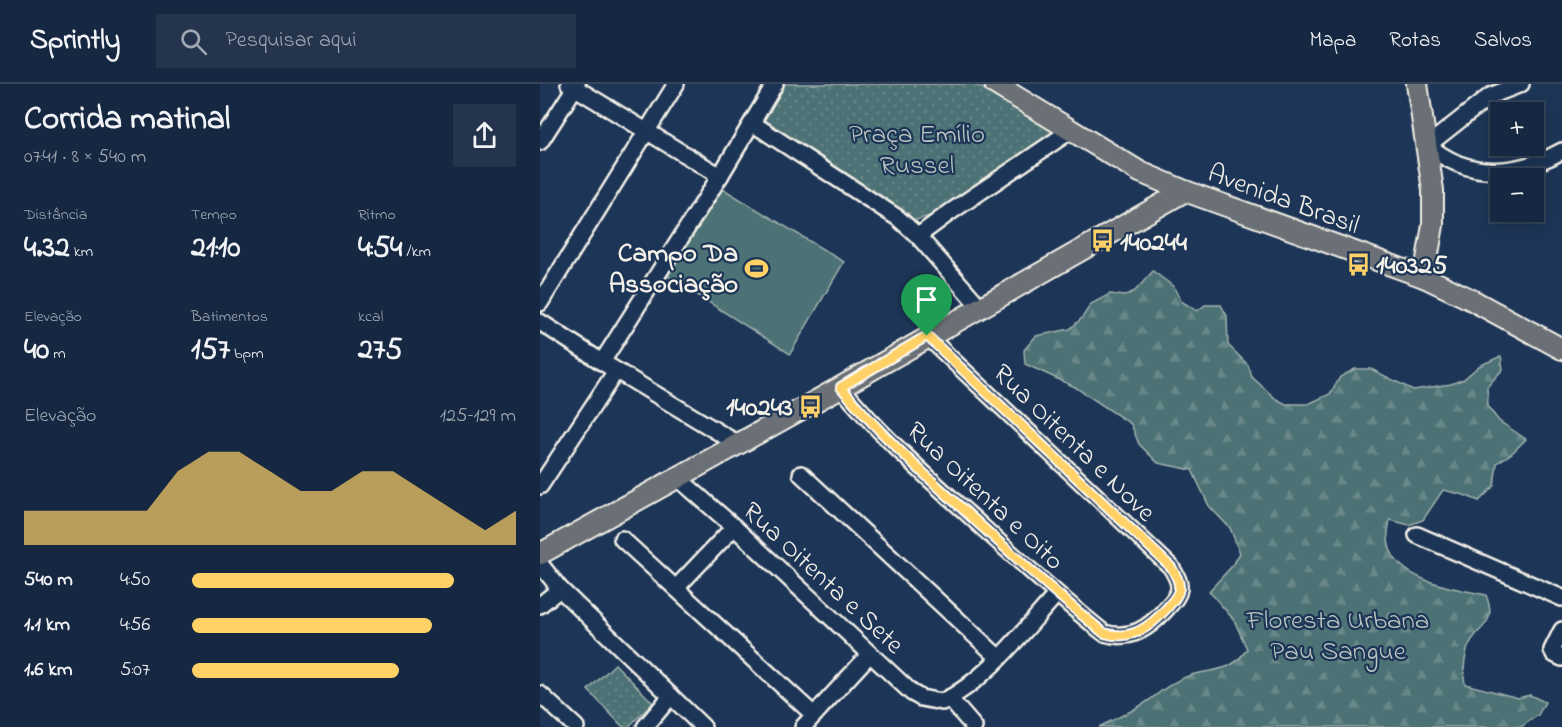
<!DOCTYPE html>
<html lang="pt">
<meta charset="utf-8">
<style>
:root{--surface:#162841;--page:#23344c;--text:#f1f3f6;--muted:#9ea6b1;--line:#35445a;--accent:#ffd166}
body{margin:0;font-family:"Indie Flower",sans-serif;background:var(--page);color:var(--text);height:100vh;display:flex;flex-direction:column;font-size:22px;white-space:nowrap}
*{box-sizing:border-box;margin:0}
p{font-size:20px;color:var(--muted)}
.icon{flex:none;width:33px;height:33px;fill:none;stroke:currentColor;stroke-width:2;stroke-linecap:round;stroke-linejoin:round}
.map{position:relative;flex:1;overflow:hidden}
.panel{display:flex;flex-direction:column;background:var(--surface);width:540px}
.panel>*{flex:none}
.buttons{position:absolute;left:950px;top:18px;display:grid;gap:12px}
.buttons a{display:grid;place-items:center;width:54px;height:54px;border-radius:0px;background:var(--surface);box-shadow:0 3px 15px #0003,0 0 0 2px var(--line);font-size:30px}
.pin{position:absolute;display:grid;place-items:center;width:51px;height:51px;color:#fff;margin:-62px -26px;border-radius:50% 50% 50% 0;rotate:-45deg;box-shadow:0 0 6px #0007}
.pin .icon{rotate:45deg}
.round{display:grid;place-items:center;flex:none;width:63px;height:63px;border-radius:0px;background:var(--page)}
.overview{display:flex;align-items:center;justify-content:space-between;height:102px;padding:0 24px}
h1{font-size:33px;font-weight:800;line-height:45px}
.metrics{display:grid;grid-template-columns:repeat(3,1fr);gap:9px;height:102px;padding:6px 24px}
.metrics div{display:grid;align-content:center}
.metrics b{font-size:30px;font-weight:800}
.metrics small{font-size:16px;font-weight:400}
.metrics p{font-size:16px}
.chart{height:168px;padding:12px 24px}
.chart p{display:flex;justify-content:space-between}
.chart svg{width:100%;height:108px;margin-top:6px;fill:var(--accent);opacity:.7}
ul{padding:0 24px;list-style:none;font-size:20px}
li{display:grid;grid-template-columns:96px 72px 1fr;align-items:center;height:45px}
li i{height:15px;border-radius:8px;background:var(--accent)}
header{display:flex;align-items:center;gap:36px;box-sizing:border-box;height:84px;padding:0 30px;background:var(--surface);border-bottom:2px solid var(--line)}
header strong{font-size:28px}
nav{display:flex;gap:33px;margin-inline-start:auto;font-size:21px}
.search{width:420px;height:54px;background:var(--page);display:flex;align-items:center;gap:15px;box-sizing:border-box;padding:0 21px;border-radius:0px;color:var(--muted);font-size:22px}
main{display:flex;flex:1;min-height:0}
.map>svg:first-child{display:block}
.grass{fill:url(#grass-dots);stroke:#a1b2ae;stroke-width:1.5}
.forest{fill:url(#forest-firs);stroke:#a1b2ae;stroke-width:1.5}
.garden{fill:#4e7274;stroke:#a1b2ae;stroke-width:1.5}
.lines{fill:none;stroke-linecap:round;stroke-linejoin:round}
.minor-casing{stroke:#f4f1e8;stroke-width:20}
.major-casing{stroke:#f4f1e8;stroke-width:24}
.minor{stroke:#1d3557;stroke-width:15}
.major{stroke:#6a7074;stroke-width:20}
.route-casing{stroke:#fff;stroke-width:12}
.route{stroke:#ffd166;stroke-width:8}
.labels{text-anchor:middle;stroke-width:4.5;stroke-linejoin:round;paint-order:stroke}
.park-label{font-size:27px;fill:#bac5bf;stroke:#1d3557}
.street-label{font-size:27px;fill:#f4f1e8;stroke:#1d3557}
.poi-label{font-size:27px;font-weight:bold;fill:#f4f1e8;stroke:#1d3557;text-anchor:start}
</style>
<header>
<strong>Sprintly</strong>
<div class="search"><svg class="icon" aria-label="search" viewBox="0 0 24 24"><circle cx="10" cy="10" r="6"/><path d="M15 15l6 6"/></svg>Pesquisar aqui</div>
<nav><a>Mapa</a><a>Rotas</a><a>Salvos</a></nav>
</header>
<main>
<section class="panel">
<div class="overview"><div><h1>Corrida matinal</h1><p>07:41 · 8 × 540 m</p></div><a class="round"><svg class="icon" aria-label="share" viewBox="0 0 24 24"><path d="M12 15V3M7 8l5-5 5 5M5 13v7h14v-7"/></svg></a></div>
<div class="metrics">
<div><p>Distância</p><b>4.32<small> km</small></b></div>
<div><p>Tempo</p><b>21:10</b></div>
<div><p>Ritmo</p><b>4:54<small> /km</small></b></div>
</div>
<div class="metrics">
<div><p>Elevação</p><b>40<small> m</small></b></div>
<div><p>Batimentos</p><b>157<small> bpm</small></b></div>
<div><p>kcal</p><b>275</b></div>
</div>
<div class="chart"><p><span>Elevação</span>125–129 m</p>
<svg viewBox="0 0 160 44" preserveAspectRatio="none"><path d="M0 44V30L10 30L20 30L30 30L40 30L50 14L60 6L70 6L80 14L90 22L100 22L110 14L120 14L130 22L140 30L150 38L160 30V44z"/></svg>
</div>
<ul>
<li><b>540 m</b>4:50<i style="width:81%"></i></li>
<li><b>1.1 km</b>4:56<i style="width:74%"></i></li>
<li><b>1.6 km</b>5:07<i style="width:64%"></i></li>
</ul>
</section>
<div class="map">
<svg width="1022" height="643" viewBox="0 0 1022 643">
<defs>
<pattern id="grass-dots" width="8" height="8" patternUnits="userSpaceOnUse" patternTransform="scale(1.5)"><rect width="8" height="8" fill="#4e7274"/><path d="M2 2h.1M6 6h.1" fill="none" stroke="#688788" stroke-width="1.8" stroke-linecap="round"/></pattern>
<pattern id="forest-firs" width="22" height="20" patternUnits="userSpaceOnUse" patternTransform="scale(1.5)"><rect width="22" height="20" fill="#4e7274"/><path d="M5 1l3.5 6h-7zM16 11l3.5 6h-7z" fill="#688788"/></pattern>
</defs>
<rect width="100%" height="100%" fill="#1d3557"/>
<filter id="ink" filterUnits="userSpaceOnUse"><feTurbulence type="fractalNoise" baseFrequency=".0167" numOctaves="2"/><feDisplacementMap in="SourceGraphic" scale="12" xChannelSelector="R" yChannelSelector="G"/><feConvolveMatrix kernelMatrix="1 2 1 2 8 2 1 2 1" color-interpolation-filters="sRGB"/></filter>
<g filter="url(#ink)">
<g class="grass">
<path d="M240,0H435L520,51L393,131L370,138L218,38Z"/>
<path d="M75,580L113,619L88,643H83L48,606Z"/>
</g>
<path class="forest" d="M613,187L634,203L641,217L657,227L665,221H681L687,232L688,261L708,281L712,293L736,315L746,320H768L790,310L800,293L815,285H831L873,306L911,300L924,295L939,282L961,272L963,285L947,303L948,323L959,337L986,355L972,369L957,379L954,402L939,417L924,411L903,406L883,436L869,441L850,436C849,442 847,449 848,455C851,497 914,504 946,511C959,544 935,541 927,566C924,577 923,589 925,600L978,614L990,611L1005,618L998,631L981,643H559C572,636 587,630 600,622C617,612 631,597 651,591C676,584 691,589 707,565L694,536L669,507L693,481L700,469L690,444L669,422L652,386L618,379L599,360L591,340L535,303L485,280L484,266L496,252L530,245L542,234L551,220L570,210L584,212L595,207Z"/>
<path class="garden" d="M180,103L304,178L250,270L126,191Z"/>
<g class="lines">
<defs>
<g id="minor">
<path d="M29,0L180,92"/>
<path d="M981,0L950,12L888,61C928,96 977,92 1022,67"/>
<path d="M212,39L358,134L378,152L440,223"/>
<path d="M0,58L37,0"/>
<path d="M378,152L409,129L530,47"/>
<path d="M0,219L136,0"/>
<path d="M0,238L62,278L198,360"/>
<path d="M62,278L180,92L235,0"/>
<path d="M301,303C338,349 383,389 427,429C472,470 516,511 564,549C591,557 609,544 626,525C631,519 638,513 639,505C640,497 635,490 631,483L387,252"/>
<path d="M261,390L459,574"/>
<path d="M137,393L194,443L372,609L381,614L402,618C448,595 482,548 516,511"/>
<path d="M0,402L76,287"/>
<path d="M877,451L1022,514"/>
<path d="M82,455L274,631"/>
<path d="M0,480L20,505L163,643"/>
<path d="M136,504L194,443"/>
<path d="M0,521L20,505"/>
<path d="M1022,546L1012,566L1014,570L1022,574"/>
<path d="M0,610L36,643"/>
<path d="M409,614L434,643"/>
<path d="M105,643L131,612"/>
<path d="M263,643L330,570"/>
</g>
<g id="major">
<path d="M455,0L600,88L645,107L884,193L930,215L1022,265"/>
<path d="M877,0L893,106V141L884,193"/>
<path d="M0,470L301,303L645,107"/>
</g>
</defs>
<use href="#minor" class="minor-casing"/>
<use href="#major" class="major-casing"/>
<use href="#minor" class="minor"/>
<use href="#major" class="major"/>
</g>
</g>
<g class="lines" filter="url(#ink)">
<defs>
<path id="route" d="M387,252L631,483C635,490 640,497 639,505C638,513 631,519 626,525C609,544 591,557 564,549C516,511 472,470 427,429C383,389 338,349 301,303Z"/>
</defs>
<use href="#route" class="route-casing"/>
<use href="#route" class="route"/>
</g>
<defs>
<symbol id="bus-bare" viewBox="-9 -9 18 18"><path d="M-5-6H5V4H4V6H2V4H-2V6H-4V4H-5ZM-3.5-4V0h7V-4ZM-3.5 1.2v1.5H-2V1.2ZM2 1.2v1.5H3.5V1.2Z" fill="#ffd166" stroke="#1d3557" stroke-width="2.5" paint-order="stroke"/></symbol>
<symbol id="stadium-bare" viewBox="-9 -9 18 18"><path d="M0-5a6.5 5 0 1 0 0 10a6.5 5 0 1 0 0-10ZM-3.5-1.8h7v3.6h-7Z" fill="#ffd166" stroke="#1d3557" stroke-width="2.5" paint-order="stroke"/></symbol>
</defs>
<g fill-rule="evenodd">
<use href="#bus-bare" x="546" y="140" width="33" height="33"/>
<use href="#bus-bare" x="802" y="164" width="33" height="33"/>
<use href="#stadium-bare" x="200" y="168" width="33" height="33"/>
<use href="#bus-bare" x="254" y="306" width="33" height="33"/>
</g>
<g class="labels">
<g class="park-label">
<text x="377" y="58">Praça Emílio<tspan x="377" dy="31">Russel</tspan></text>
<text x="798" y="544">Floresta Urbana<tspan x="798" dy="31">Pau Sangue</tspan></text>
</g>
<g class="street-label">
<text transform="translate(744 114) rotate(20)" y="9">Avenida Brasil</text>
<text transform="translate(535 358) rotate(44)" y="9">Rua Oitenta e Nove</text>
<text transform="translate(446 411) rotate(43)" y="9">Rua Oitenta e Oito</text>
<text transform="translate(284 493) rotate(43)" y="9">Rua Oitenta e Sete</text>
</g>
<g class="poi-label">
<text x="580" y="166">140244</text>
<text x="198" y="177" text-anchor="end">Campo Da<tspan x="198" dy="31">Associação</tspan></text>
<text x="836" y="189">140325</text>
<text x="253" y="331" text-anchor="end">140243</text>
</g>
</g>
</svg>
<div class="buttons">
<a>+</a>
<a>−</a>
</div>
<div class="pin" style="left:387px;top:252px;background:#1e9e55"><svg class="icon" aria-label="arrive" viewBox="0 0 24 24"><path d="M6 21V4h12l-3 4 3 4H6"/></svg></div>
</div>
</main>
